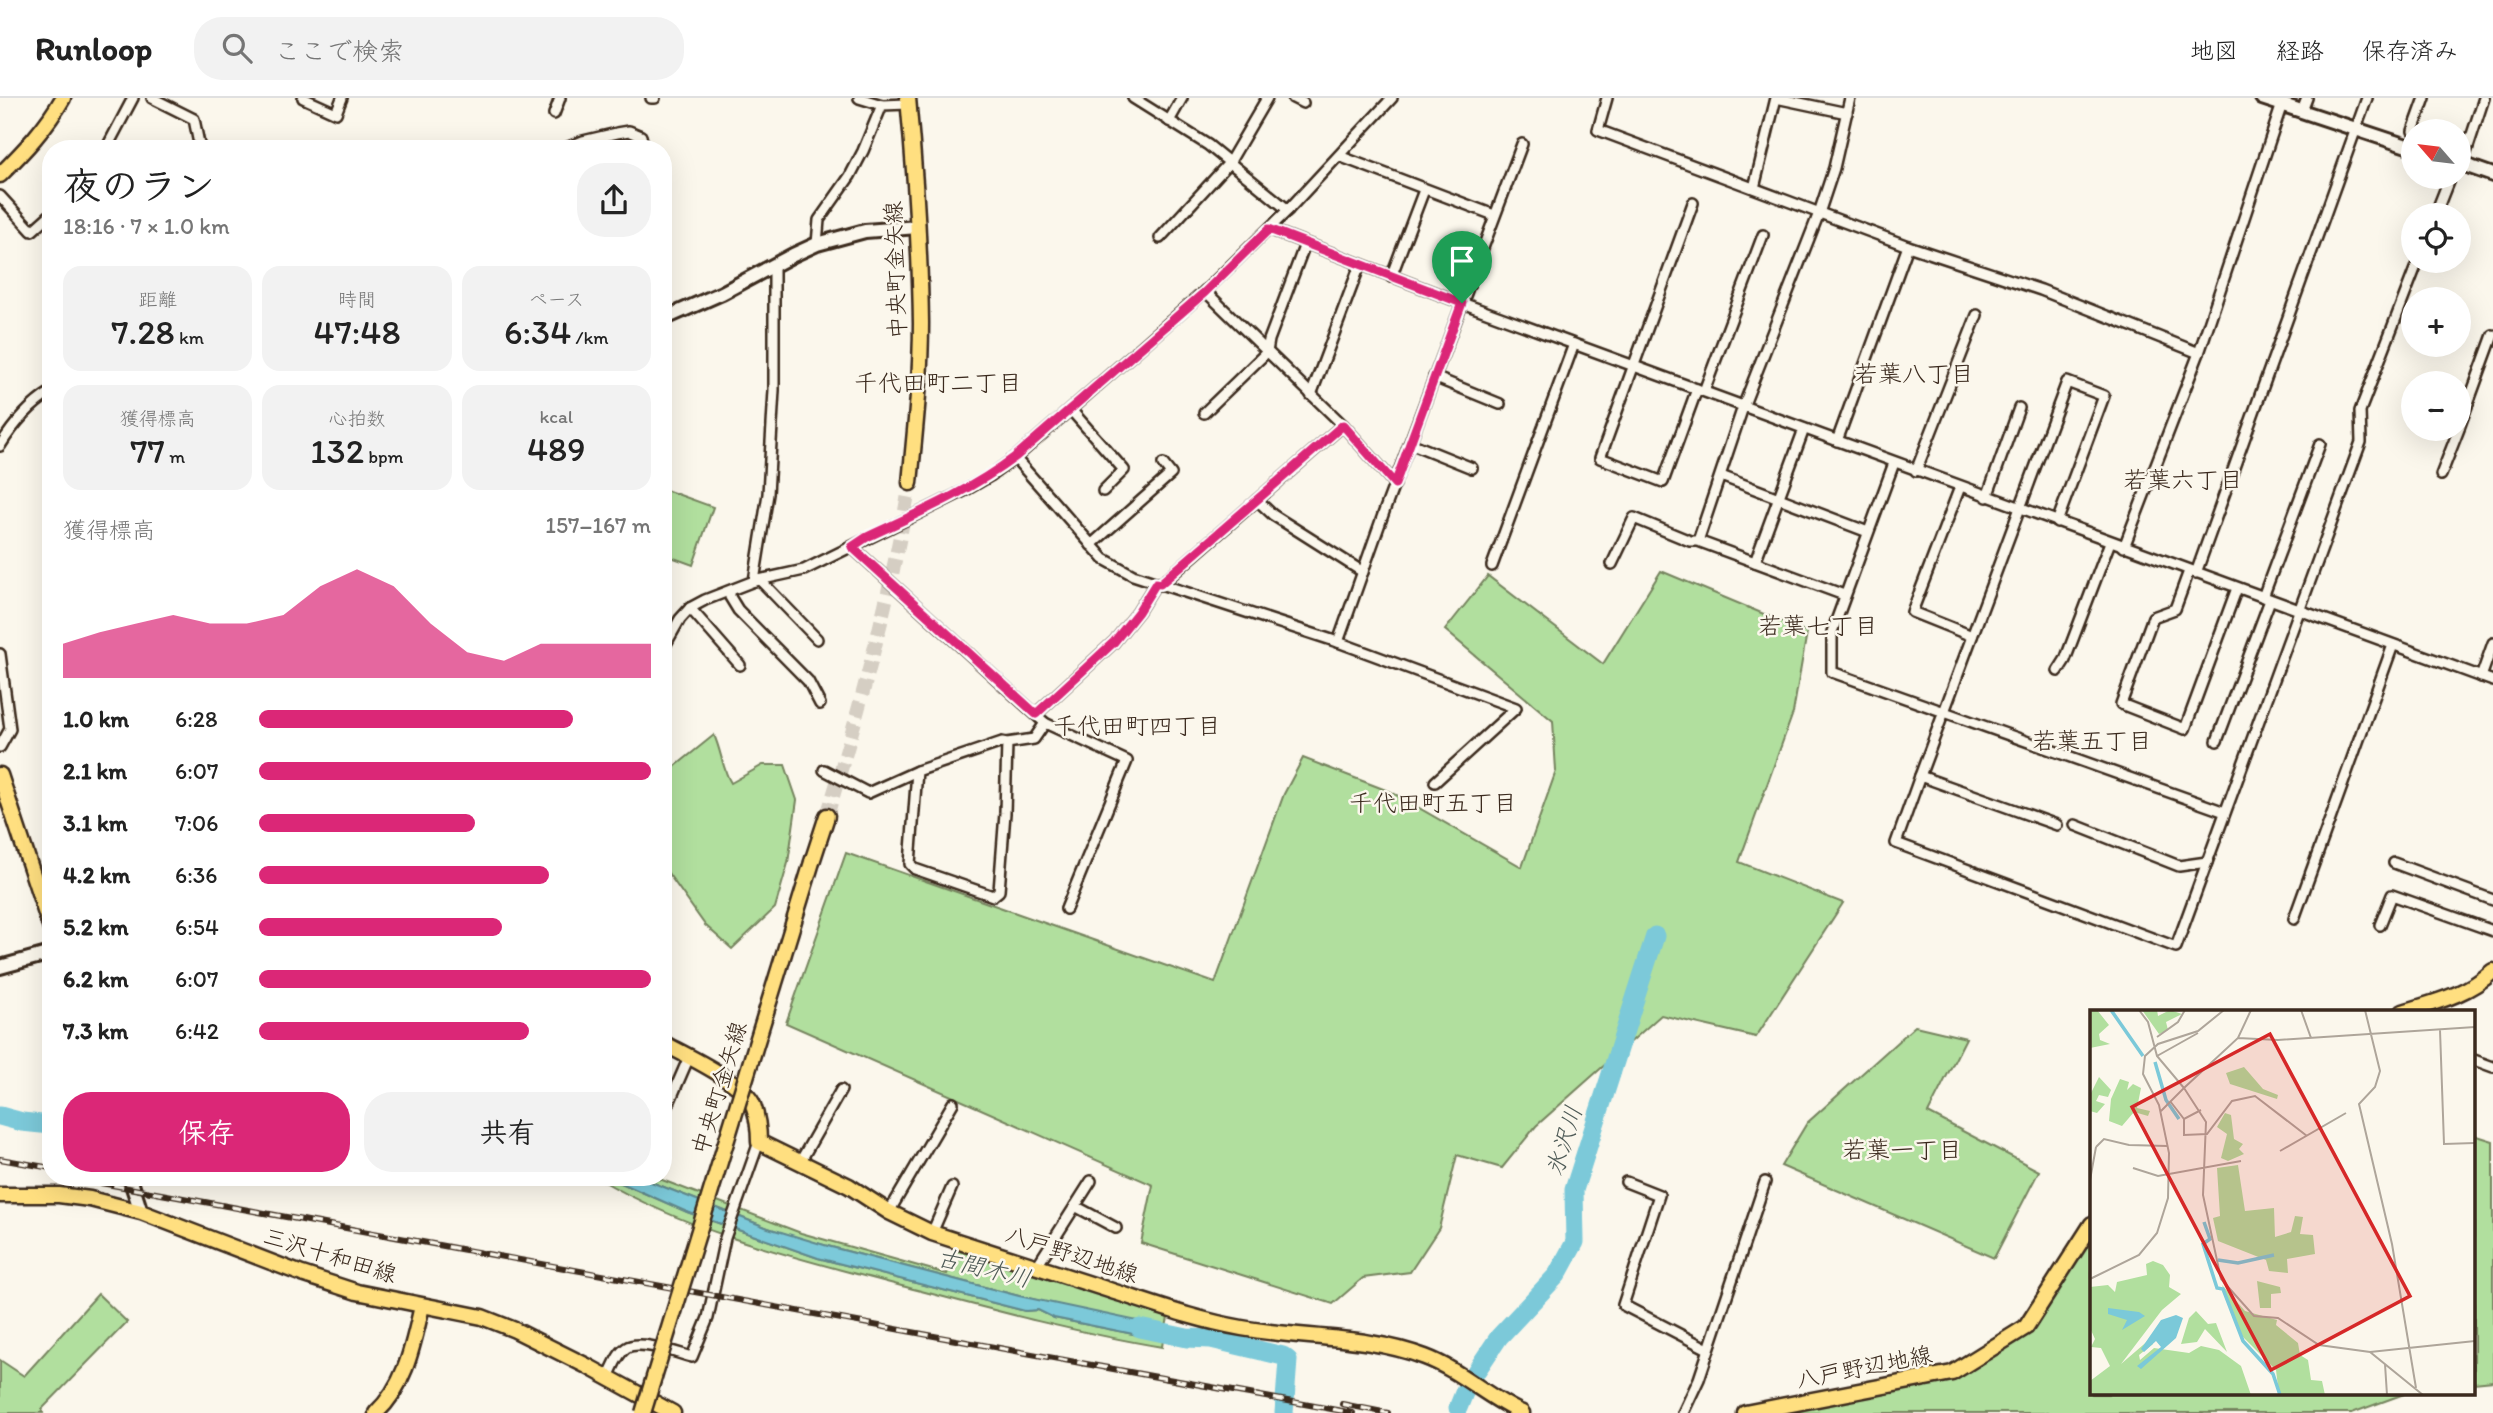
<!DOCTYPE html>
<html lang="ja">
<meta charset="utf-8">
<style>
:root{--surface:#fff;--page:#f2f2f2;--text:#222;--muted:#767676;--line:#e0e0e0;--accent:#db2777}
body{margin:0;font-family:Itim,"Klee One",sans-serif;background:var(--page);color:var(--text);height:100vh;display:flex;flex-direction:column;font-size:26px;white-space:nowrap}
*{box-sizing:border-box;margin:0}
p{font-size:23px;color:var(--muted)}
.icon{flex:none;width:38px;height:38px;fill:none;stroke:currentColor;stroke-width:2;stroke-linecap:round;stroke-linejoin:round}
.map{position:relative;flex:1;overflow:hidden}
.panel{position:absolute;left:42px;top:42px;width:630px;height:1046px;display:flex;flex-direction:column;background:var(--surface);border-radius:28px;box-shadow:0 7px 28px #0002}
.panel>*{flex:none}
.needle{width:46px;rotate:298deg}
.buttons{position:absolute;left:2401px;top:21px;display:grid;gap:14px}
.buttons a{display:grid;place-items:center;width:70px;height:70px;border-radius:50%;background:var(--surface);box-shadow:0 7px 28px #0002;font-size:35px}
.pin{position:absolute;display:grid;place-items:center;width:60px;height:60px;color:#fff;margin:-72px -30px;border-radius:50% 50% 50% 0;rotate:-45deg;box-shadow:0 0 7px #0007}
.pin .icon{rotate:45deg}
.round{display:grid;place-items:center;flex:none;width:74px;height:74px;border-radius:28px;background:var(--page)}
.head{display:flex;align-items:center;justify-content:space-between;height:119px;padding:0 21px}
h1{font-size:38px;font-weight:600;line-height:52px}
.stats{display:grid;grid-template-columns:repeat(3,1fr);gap:10px;height:119px;padding:7px 21px}
.stats div{display:grid;align-content:center;border-radius:18px;background:var(--page);text-align:center}
.stats b{font-size:35px;font-weight:600}
.stats small{font-size:19px;font-weight:400}
.stats p{font-size:19px}
.chart{height:196px;padding:14px 21px}
.chart p{display:flex;justify-content:space-between}
.chart svg{width:100%;height:126px;margin-top:7px;fill:var(--accent);opacity:.7}
.action{display:flex;gap:14px;margin-top:auto;padding:14px 21px}
.action a{flex:1;height:80px;border-radius:28px;background:var(--accent);color:#fff;font-size:28px;font-weight:600;line-height:80px;text-align:center}
.action a+a{background:var(--page);color:var(--text)}
ul{padding:0 21px;list-style:none;font-size:23px}
li{display:grid;grid-template-columns:112px 84px 1fr;align-items:center;height:52px}
li i{height:18px;border-radius:9px;background:var(--accent)}
header{display:flex;align-items:center;gap:42px;box-sizing:border-box;height:98px;padding:0 35px;background:var(--surface);border-bottom:2px solid var(--line)}
header strong{font-size:33px}
nav{display:flex;gap:38px;margin-inline-start:auto;font-size:24px}
.search{width:490px;height:63px;background:var(--page);display:flex;align-items:center;gap:18px;box-sizing:border-box;padding:0 24px;border-radius:28px;color:var(--muted);font-size:26px}
.map>svg:first-child{display:block}
.green{fill:#b1df9e;stroke:#76845e;stroke-width:2}
.water{fill:#7bc9d9;stroke:#61898e;stroke-width:2}
.lines{fill:none;stroke-linecap:round;stroke-linejoin:round}
.river{stroke:#7bc9d9;stroke-width:19}
.primary-tunnel{stroke:#d5cec3;stroke-width:14;stroke-dasharray:14 7;stroke-linecap:butt}
.minor-casing{stroke:#3b2a1e;stroke-width:14}
.tertiary-casing{stroke:#3b2a1e;stroke-width:18}
.primary-casing{stroke:#3b2a1e;stroke-width:19}
.minor{stroke:#fbf7ec;stroke-width:9}
.tertiary{stroke:#fbf7ec;stroke-width:12}
.primary{stroke:#ffdf80;stroke-width:14}
.rail-casing{stroke:#3b2a1e;stroke-width:6}
.rail{stroke:#fbf7ec;stroke-width:3.5;stroke-dasharray:10;stroke-linecap:butt}
.primary-bridge-casing{stroke:#3b2a1e;stroke-width:19;stroke-linecap:butt}
.primary-bridge{stroke:#ffdf80;stroke-width:14}
.route-casing{stroke:#fff;stroke-width:14}
.route{stroke:#db2777;stroke-width:9}
.labels{text-anchor:middle;stroke-width:5;stroke-linejoin:round;paint-order:stroke}
.street-label{font-size:23px;fill:#3b2a1e;stroke:#fbf7ec}
.neighbourhood-label{font-size:24px;fill:#3b2a1e;stroke:#fbf7ec}
.water-label{font-size:24px;font-style:italic;fill:#4e5a56;stroke:#fbf7ec}
.inset-river{fill:none;stroke:#7bc9d9;stroke-width:3.5}
.inset-road{fill:none;stroke:#aea59a;stroke-width:2}
.view{fill:#d62828;fill-opacity:0.15;stroke:#d62828;stroke-width:3.5}
.inset-edge{fill:none;stroke:#3b2a1e;stroke-width:3.5}
</style>
<header>
<strong>Runloop</strong>
<div class="search"><svg class="icon" aria-label="search" viewBox="0 0 24 24"><circle cx="10" cy="10" r="6"/><path d="M15 15l6 6"/></svg>ここで検索</div>
<nav><a>地図</a><a>経路</a><a>保存済み</a></nav>
</header>
<div class="map">
<svg width="2493" height="1315" viewBox="0 0 2493 1315">
<rect width="100%" height="100%" fill="#fbf7ec"/>
<filter id="ink" filterUnits="userSpaceOnUse"><feTurbulence type="fractalNoise" baseFrequency=".0143" numOctaves="2"/><feDisplacementMap in="SourceGraphic" scale="14" xChannelSelector="R" yChannelSelector="G"/><feConvolveMatrix kernelMatrix="1 2 1 2 8 2 1 2 1" color-interpolation-filters="sRGB"/></filter>
<g filter="url(#ink)">
<g class="green">
<path d="M663,391L713,409L693,467L663,456Z"/>
<path d="M1661,473L1807,534L1793,615L1739,764L1843,805L1756,939L1661,917L1536,1028L1502,1070L1457,1057L1439,1130L1410,1174L1363,1180L1333,1206L1141,1145L1153,1087L786,925L846,755L1215,885L1284,696L1303,660L1391,694L1522,769L1556,673L1553,623L1445,532L1488,478L1603,566Z"/>
<path d="M714,637C721,652 723,673 731,685L763,667H785L797,702L788,765L775,810L732,851L705,827L663,768V672L667,675Z"/>
<path d="M1915,928L1966,940L1928,1015L2039,1073L1994,1160L1781,1068L1807,1025Z"/>
<path d="M2474,1037L2493,1043V1283L2474,1285Z"/>
<path d="M598,1080H610L687,1114L818,1160L1025,1213L1038,1212L1054,1220L1163,1242L1162,1249C1073,1234 985,1210 898,1187C796,1160 690,1135 598,1080Z"/>
<path d="M641,1080H657L801,1135L947,1176L956,1152L1154,1213L1168,1220L1166,1229L1134,1224L1019,1198L801,1141L768,1130Z"/>
<path d="M2092,1135V1296H2404L2352,1315H1763L1953,1281L2030,1233Z"/>
<path d="M98,1196L127,1224L42,1311L43,1315H0V1262L24,1278Z"/>
</g>
<path class="water" d="M610,1080H641L768,1130L831,1149L1019,1198L1166,1229L1163,1242L1054,1220L1038,1212L1025,1213L818,1160L687,1114Z"/>
<g class="lines">
<g class="river">
<path d="M0,1018L22,1024L51,1027"/>
<path d="M1140,1230L1187,1240L1211,1241L1283,1258L1288,1262L1284,1315"/>
<path d="M1473,1278L1499,1239L1557,1177L1575,1144L1574,1092L1655,838"/>
<path d="M1458,1310L1468,1285"/>
</g>
<path class="primary-tunnel" d="M827,718C861,607 890,500 910,385"/>
<defs>
<g id="minor">
<path d="M152,0L194,21L200,51"/>
<path d="M303,0L336,15L342,0"/>
<path d="M651,0H655"/>
<path d="M859,0L882,7"/>
<path d="M1133,0L1208,47L1288,112"/>
<path d="M1293,0L1303,5"/>
<path d="M1607,0L1598,32L1908,148L2041,192L2199,255"/>
<path d="M2302,13L2307,0"/>
<path d="M554,16L560,0"/>
<path d="M1169,23L1182,0"/>
<path d="M2413,33L2425,0"/>
<path d="M106,51L133,0"/>
<path d="M564,51L583,43L617,35L629,33L641,38L644,51"/>
<path d="M1339,58L1494,117"/>
<path d="M2462,67L2484,0"/>
<path d="M1754,90L1776,0L1847,15"/>
<path d="M0,98L32,133L51,116"/>
<path d="M1693,105L1600,360L1663,384L1697,291"/>
<path d="M2435,117L2450,79"/>
<path d="M1269,131L1462,205L2493,583"/>
<path d="M1160,140L1229,65L1267,0"/>
<path d="M817,146L819,122L850,78L863,53L882,7L908,6"/>
<path d="M1391,179L1424,92"/>
<path d="M1205,193L1343,327L1395,386"/>
<path d="M1434,279L1500,306"/>
<path d="M1704,293L1763,137"/>
<path d="M1311,297L1360,167"/>
<path d="M1071,312L1124,372L1103,393"/>
<path d="M1204,315L1267,254L1269,242L1305,146"/>
<path d="M2459,330L2493,237"/>
<path d="M1837,343L1908,148"/>
<path d="M1410,345L1472,370"/>
<path d="M0,348C13,327 30,307 51,294"/>
<path d="M1015,360L1104,461L1133,477L1338,544L1385,411L1522,46"/>
<path d="M1894,365L1832,534V574L2225,714"/>
<path d="M1916,373L1977,217"/>
<path d="M2441,377L2459,331"/>
<path d="M1721,378L1868,434"/>
<path d="M1960,389L1912,514L1972,538"/>
<path d="M1987,399L2019,310"/>
<path d="M1257,402L1273,417L1363,474"/>
<path d="M1698,443L1743,309L1819,115L1834,70L1850,0"/>
<path d="M1091,447L1171,376L1163,366"/>
<path d="M852,449L1045,625L1127,663L1066,811"/>
<path d="M2124,449L2199,255L2282,6"/>
<path d="M1755,464L1804,331"/>
<path d="M1612,466L1634,420L1690,443H1698L1844,497"/>
<path d="M1492,468L1574,246"/>
<path d="M2189,473L2175,511L2153,519L2121,606L2185,631L2237,490"/>
<path d="M2196,475L2367,0"/>
<path d="M760,482L817,541"/>
<path d="M754,483L768,396L774,292V167"/>
<path d="M1160,487L1343,327"/>
<path d="M730,493V499L738,512L808,583L820,606"/>
<path d="M2263,499L2320,346"/>
<path d="M690,510L740,567"/>
<path d="M1338,544L1516,610L1435,684"/>
<path d="M663,551L680,521L690,510L705,502L754,483L804,472L966,392L990,378L1015,360L1205,193L1288,112L1392,0"/>
<path d="M0,556L10,631L0,649"/>
<path d="M2058,573L2065,562L2110,444"/>
<path d="M2481,579L2493,545"/>
<path d="M1036,616L1114,544L1138,514L1156,485"/>
<path d="M2217,643L2270,502"/>
<path d="M1007,645L1002,644L917,673L910,766L915,771L993,798L999,793L1005,715L1007,645L1034,641L1045,625"/>
<path d="M824,672L868,695L917,673"/>
<path d="M1920,678L2067,284L2104,298L2057,424"/>
<path d="M2057,727L1920,678L1896,745L2176,849L2361,344L2360,313L2418,163"/>
<path d="M2075,727L2179,768L2207,764"/>
<path d="M2394,765L2493,802"/>
<path d="M2294,821L2393,547"/>
<path d="M2380,827L2392,797L2493,833"/>
<path d="M2474,962L2493,969"/>
<path d="M663,1019L689,959"/>
<path d="M800,1064L841,992"/>
<path d="M1626,1084L1659,1097L1623,1207L1708,1251"/>
<path d="M1075,1108L1116,1130"/>
<path d="M889,1114L953,1005"/>
<path d="M932,1135L952,1089"/>
<path d="M1037,1168L1091,1083"/>
<path d="M608,1279C613,1270 617,1256 626,1250C639,1241 677,1255 692,1259L708,1220L725,1140L759,1044"/>
<path d="M1683,1315L1699,1281L1765,1084"/>
</g>
<g id="tertiary">
<path d="M2262,0L2413,50"/>
<path d="M2459,65L2493,77"/>
<path d="M663,221L722,195L793,157L817,146L865,133L918,129"/>
<path d="M0,869L51,855"/>
<path d="M130,1080L141,1114"/>
</g>
<g id="primary">
<path d="M908,0C915,75 920,150 921,225C921,279 915,332 910,385"/>
<path d="M0,77C24,53 46,30 63,0"/>
<path d="M0,677L51,831"/>
<path d="M812,764L827,718"/>
<path d="M2403,914C2435,904 2467,897 2493,873"/>
<path d="M663,945C685,957 744,984 753,1007C757,1018 759,1032 759,1044L849,1088L889,1114L932,1135C991,1154 1050,1173 1109,1192C1153,1206 1196,1222 1242,1230C1303,1241 1367,1237 1425,1259C1460,1272 1488,1300 1522,1315"/>
<path d="M0,1097H59L90,1101L141,1114L302,1176L357,1194L482,1219L515,1232L587,1268L673,1315"/>
<path d="M376,1315C406,1287 413,1246 422,1208"/>
<path d="M1745,1315L1952,1275L2026,1229L2092,1126"/>
</g>
</defs>
<use href="#minor" class="minor-casing"/>
<use href="#tertiary" class="tertiary-casing"/>
<use href="#primary" class="primary-casing"/>
<use href="#minor" class="minor"/>
<use href="#tertiary" class="tertiary"/>
<use href="#primary" class="primary"/>
<defs>
<g id="rail">
<path d="M0,1061L51,1070"/>
<path d="M74,1080L1353,1315"/>
<path d="M1342,1306L1388,1315"/>
</g>
</defs>
<use href="#rail" class="rail-casing"/>
<use href="#rail" class="rail"/>
<defs>
<path id="primary-bridge" d="M643,1315L812,764"/>
</defs>
<use href="#primary-bridge" class="primary-bridge-casing"/>
<use href="#primary-bridge" class="primary-bridge"/>
</g>
</g>
<g class="lines" filter="url(#ink)">
<defs>
<path id="route" d="M1269,131L1462,205L1395,386L1343,327L1160,486L1156,485L1138,514L1114,544L1036,616L852,449L867,439C918,415 970,393 1015,359L1205,194Z"/>
</defs>
<use href="#route" class="route-casing"/>
<use href="#route" class="route"/>
</g>
<g class="labels">
<g class="street-label">
<text transform="translate(895 172) rotate(-92)" y="8">中央町金矢線</text>
<text transform="translate(719 990) rotate(-73)" y="8">中央町金矢線</text>
<text transform="translate(1072 1156) rotate(18)" y="8">八戸野辺地線</text>
<text transform="translate(330 1157) rotate(17)" y="8">三沢十和田線</text>
<text transform="translate(1864 1269) rotate(-11)" y="8">八戸野辺地線</text>
</g>
<g class="neighbourhood-label">
<text x="1914" y="284">若葉八丁目</text>
<text x="938" y="293">千代田町二丁目</text>
<text x="2183" y="390">若葉六丁目</text>
<text x="1818" y="536">若葉七丁目</text>
<text x="1137" y="636">千代田町四丁目</text>
<text x="2092" y="651">若葉五丁目</text>
<text x="1433" y="713">千代田町五丁目</text>
<text x="1902" y="1060">若葉一丁目</text>
</g>
<g class="water-label">
<text transform="translate(1564 1043) rotate(-73)" y="8">氷沢川</text>
<text transform="translate(984 1170) rotate(14)" y="8">古間木川</text>
</g>
</g>
<g transform="translate(2090 912)">
<rect width="385" height="385" fill="#fbf7ec"/>
<path d="M0,0H7L19,15L9,24L10,30L20,34L0,38ZM52,0H67L68,6L80,0L92,4L76,12L78,20L69,24ZM154,57L173,79L188,85L187,89L140,74L136,63ZM9,67L21,80L18,87L9,85L6,91L15,94L7,103L0,101V85ZM30,69L39,72L37,80L43,74L51,78L47,98L60,101L58,106L44,102L32,116L19,111L21,89ZM135,103L141,105L144,129L153,134L149,139L154,144L138,151L131,148L137,124L127,117ZM148,155L155,201L184,198L185,227L201,222L205,206L213,207L210,224L223,225L225,244L197,249L198,263L179,261L176,250L128,231L123,208L130,206L127,158ZM63,251L73,255L80,265L79,277L91,284L72,300L31,354L60,329L63,334L49,345L50,350L64,338L99,343L111,336L129,340L151,356L161,385H0V371L20,356L11,338L1,337L5,329L0,318V277L18,275L25,282L27,272L57,265L56,254ZM167,271L190,277L191,283L181,284V298H170ZM132,275L155,301L187,310L186,315L208,333L210,345L218,350L221,370L232,371L235,385H189L186,360L149,323ZM106,301L118,314L126,313L137,342L115,319L107,332L91,334L99,308Z" fill="#b1df9e"/>
<path d="M18,298L49,302L55,306L32,320L37,310L18,304ZM86,305L93,308L86,328L51,359L47,356L71,337L66,331L54,342L51,339L71,310Z" fill="#7bc9d9"/>
<path class="inset-river" d="M21,0L53,46M65,52L76,90L89,109M114,212L120,229L113,234L127,278L133,279L153,331L183,364L190,385M128,250L148,253L184,245"/>
<path class="inset-road" d="M49,0L58,12L67,46L94,78L71,101M161,0L148,28L94,78L116,112L113,185L131,269L164,306L188,308L229,335L280,342L333,385M211,0L221,28M275,0L290,61L285,77L269,94L302,234L326,378M350,20L354,134L385,133M67,27L88,12L95,0M148,28L188,30L385,17M67,46L108,23M80,91L94,109L111,100M94,109V125L117,124L142,91L165,86L217,126M6,137L14,129L39,135L77,136M190,141L256,103M43,158L68,166L151,151M0,170L6,137M0,269L49,245L67,223L78,188L79,143L69,95L53,64L55,46L68,34L108,21L134,0M280,342L385,331M295,354L297,385"/>
<path class="view" d="M180,24L320,286L181,360L42,97Z"/>
<rect width="385" height="385" class="inset-edge"/>
</g>
</svg>
<div class="buttons">
<a><svg class="needle" viewBox="-14 -14 28 28"><path d="M0-13l5 13h-10z" fill="#e53935"/><path d="M0 13l5-13h-10z" fill="#767676"/></svg></a>
<a><svg class="icon" aria-label="locate" viewBox="0 0 24 24"><circle cx="12" cy="12" r="6"/><path d="M12 2v4M12 18v4M2 12h4M18 12h4"/></svg></a>
<a>+</a>
<a>−</a>
</div>
<div class="pin" style="left:1462px;top:205px;background:#1e9e55"><svg class="icon" aria-label="arrive" viewBox="0 0 24 24"><path d="M6 21V4h12l-3 4 3 4H6"/></svg></div>
<section class="panel">
<div class="head"><div><h1>夜のラン</h1><p>18:16 · 7 × 1.0 km</p></div><a class="round"><svg class="icon" aria-label="share" viewBox="0 0 24 24"><path d="M12 15V3M7 8l5-5 5 5M5 13v7h14v-7"/></svg></a></div>
<div class="stats">
<div><p>距離</p><b>7.28<small> km</small></b></div>
<div><p>時間</p><b>47:48</b></div>
<div><p>ペース</p><b>6:34<small> /km</small></b></div>
</div>
<div class="stats">
<div><p>獲得標高</p><b>77<small> m</small></b></div>
<div><p>心拍数</p><b>132<small> bpm</small></b></div>
<div><p>kcal</p><b>489</b></div>
</div>
<div class="chart"><p><span>獲得標高</span>157–167 m</p>
<svg viewBox="0 0 160 44" preserveAspectRatio="none"><path d="M0 44V32L10 28L20 25L30 22L40 25L50 25L60 22L70 12L80 6L90 12L100 25L110 35L120 38L130 32L140 32L150 32L160 32V44z"/></svg>
</div>
<ul>
<li><b>1.0 km</b>6:28<i style="width:80%"></i></li>
<li><b>2.1 km</b>6:07<i style="width:100%"></i></li>
<li><b>3.1 km</b>7:06<i style="width:55%"></i></li>
<li><b>4.2 km</b>6:36<i style="width:74%"></i></li>
<li><b>5.2 km</b>6:54<i style="width:62%"></i></li>
<li><b>6.2 km</b>6:07<i style="width:100%"></i></li>
<li><b>7.3 km</b>6:42<i style="width:69%"></i></li>
</ul>
<div class="action"><a>保存</a><a>共有</a></div>
</section>
</div>
